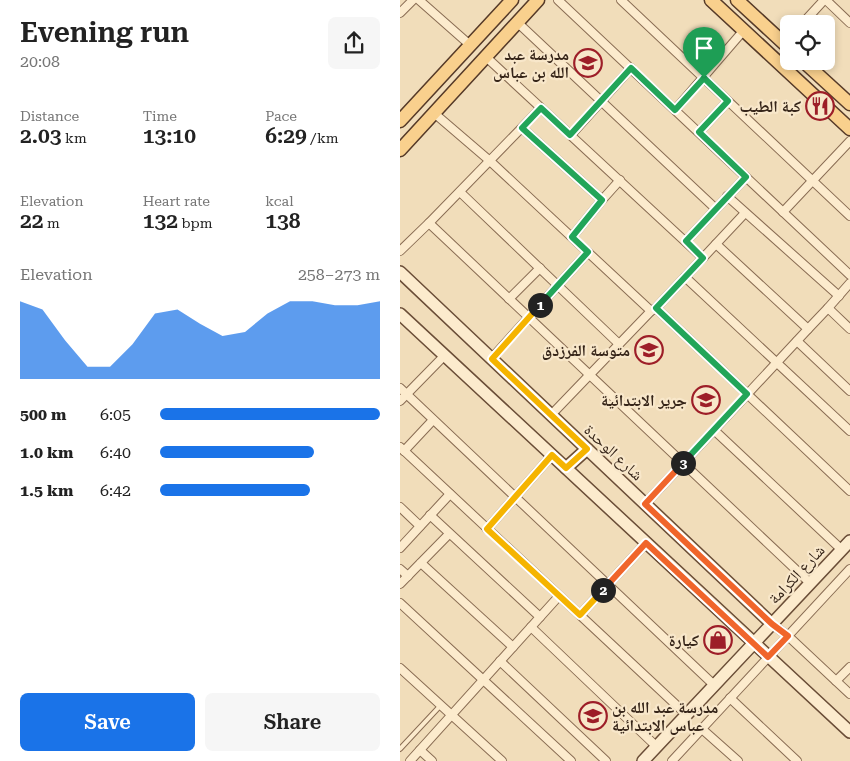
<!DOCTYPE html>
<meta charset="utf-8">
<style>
:root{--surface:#fff;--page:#f6f6f6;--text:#222;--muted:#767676;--accent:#1a73e8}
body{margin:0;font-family:"Roboto Serif","Noto Naskh Arabic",serif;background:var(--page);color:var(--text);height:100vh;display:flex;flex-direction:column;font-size:19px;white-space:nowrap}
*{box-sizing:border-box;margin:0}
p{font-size:16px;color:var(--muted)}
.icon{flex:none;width:28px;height:28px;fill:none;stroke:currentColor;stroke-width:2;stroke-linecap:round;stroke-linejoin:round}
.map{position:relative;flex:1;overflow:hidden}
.side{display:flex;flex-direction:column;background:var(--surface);width:400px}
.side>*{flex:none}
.fabs{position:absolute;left:380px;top:15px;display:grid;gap:10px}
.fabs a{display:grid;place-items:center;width:55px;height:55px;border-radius:8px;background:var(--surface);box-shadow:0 2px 8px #0003;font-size:25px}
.pin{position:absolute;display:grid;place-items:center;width:42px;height:42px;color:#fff;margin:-51px -21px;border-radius:50% 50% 50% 0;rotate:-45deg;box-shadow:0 0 5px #0007}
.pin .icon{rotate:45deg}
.km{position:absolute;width:25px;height:25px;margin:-12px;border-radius:50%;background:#222;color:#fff;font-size:14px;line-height:25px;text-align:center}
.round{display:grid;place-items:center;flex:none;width:52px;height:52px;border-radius:8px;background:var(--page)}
.summary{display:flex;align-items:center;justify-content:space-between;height:85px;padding:0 20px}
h1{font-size:28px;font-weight:600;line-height:38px}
.stats{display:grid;grid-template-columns:repeat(3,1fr);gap:8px;height:85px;padding:5px 20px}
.stats div{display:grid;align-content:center}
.stats b{font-size:21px;font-weight:600}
.stats small{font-size:14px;font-weight:400}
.stats p{font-size:14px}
.chart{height:140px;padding:10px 20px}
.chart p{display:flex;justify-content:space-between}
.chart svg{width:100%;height:90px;margin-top:5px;fill:var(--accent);opacity:.7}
.primary-button{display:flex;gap:10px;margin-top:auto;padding:10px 20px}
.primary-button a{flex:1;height:58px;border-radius:8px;background:var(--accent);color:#fff;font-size:20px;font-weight:600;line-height:58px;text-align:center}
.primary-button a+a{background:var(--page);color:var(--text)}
ul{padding:0 20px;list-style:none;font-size:16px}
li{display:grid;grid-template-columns:80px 60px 1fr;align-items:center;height:38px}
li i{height:12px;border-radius:6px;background:var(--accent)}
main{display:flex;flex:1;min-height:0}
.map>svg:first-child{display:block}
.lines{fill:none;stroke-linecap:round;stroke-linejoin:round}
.lane-casing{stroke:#896c53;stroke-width:6}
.street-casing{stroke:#896c53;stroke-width:10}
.secondary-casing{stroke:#6a4d37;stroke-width:14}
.primary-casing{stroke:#563a28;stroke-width:15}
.lane{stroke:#fcebcd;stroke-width:4}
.street{stroke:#fcebcd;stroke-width:8}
.secondary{stroke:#fcebcd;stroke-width:11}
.primary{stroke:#f9d08d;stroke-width:12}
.split-1-casing{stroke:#fff;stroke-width:10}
.split-2-casing{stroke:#fff;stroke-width:10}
.split-3-casing{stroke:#fff;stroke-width:10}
.split-4-casing{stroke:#fff;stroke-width:10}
.split-1{stroke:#22a559;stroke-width:6}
.split-2{stroke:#f5b400;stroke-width:6}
.split-3{stroke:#f0652b;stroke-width:6}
.split-4{stroke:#22a559;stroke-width:6}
.labels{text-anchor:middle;stroke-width:4.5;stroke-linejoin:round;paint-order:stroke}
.poi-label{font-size:16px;font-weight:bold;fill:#362519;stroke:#f8e7ca;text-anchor:end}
.street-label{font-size:16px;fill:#362519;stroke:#f8e7ca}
</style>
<main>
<section class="side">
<div class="summary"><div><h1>Evening run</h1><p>20:08</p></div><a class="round"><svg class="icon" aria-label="share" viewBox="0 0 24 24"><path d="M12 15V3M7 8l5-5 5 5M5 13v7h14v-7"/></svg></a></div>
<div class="stats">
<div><p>Distance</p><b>2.03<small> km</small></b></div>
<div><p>Time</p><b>13:10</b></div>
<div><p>Pace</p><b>6:29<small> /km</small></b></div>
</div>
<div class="stats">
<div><p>Elevation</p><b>22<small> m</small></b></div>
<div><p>Heart rate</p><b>132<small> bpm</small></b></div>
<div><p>kcal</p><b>138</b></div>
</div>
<div class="chart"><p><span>Elevation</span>258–273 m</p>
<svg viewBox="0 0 160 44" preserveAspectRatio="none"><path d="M0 44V6L10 10L20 25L30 38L40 38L50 27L60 12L70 10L80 17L90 23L100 21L110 12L120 6L130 6L140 8L150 8L160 6V44z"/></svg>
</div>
<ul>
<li><b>500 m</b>6:05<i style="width:100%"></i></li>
<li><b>1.0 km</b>6:40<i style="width:70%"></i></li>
<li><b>1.5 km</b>6:42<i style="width:68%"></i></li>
</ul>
<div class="primary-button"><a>Save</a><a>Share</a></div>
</section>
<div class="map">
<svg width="450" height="761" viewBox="0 0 450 761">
<rect width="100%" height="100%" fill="#f1ddba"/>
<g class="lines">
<defs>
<path id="lane" d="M0,749L41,705"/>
<g id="street">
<path d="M19,0L70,45"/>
<path d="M158,0L450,275"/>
<path d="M221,0L450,216"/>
<path d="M426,0L450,23"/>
<path d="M0,13L13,0"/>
<path d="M117,22L316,209"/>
<path d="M402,24L424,0"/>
<path d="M85,56L303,258"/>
<path d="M275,110L344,30"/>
<path d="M34,113L90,161L251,311"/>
<path d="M122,128L202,200"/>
<path d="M299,132L328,101"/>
<path d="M171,135L231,68"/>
<path d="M60,192L219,344"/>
<path d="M327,196L439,296"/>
<path d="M383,212L450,141"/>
<path d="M29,223L410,583"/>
<path d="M172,237L202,200L220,180"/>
<path d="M286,241L346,177"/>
<path d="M316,244L408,329"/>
<path d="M0,251L29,223L141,108"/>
<path d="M285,277L450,431"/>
<path d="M109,299L140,268"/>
<path d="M256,308L450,491"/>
<path d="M428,308L450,329"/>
<path d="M397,341L450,391"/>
<path d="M91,359L188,252"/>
<path d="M0,388L314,685"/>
<path d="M0,401L45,355"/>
<path d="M151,415L251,311L256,308L345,213"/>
<path d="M314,430L442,550"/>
<path d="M0,447L287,715"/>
<path d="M4,451L33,420"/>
<path d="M245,504L408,329L428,308L450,283"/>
<path d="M0,507L20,526"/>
<path d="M30,515L140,617"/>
<path d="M87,529L152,455"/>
<path d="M0,548L50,494"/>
<path d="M21,563L113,647"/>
<path d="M0,569L8,576"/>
<path d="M0,584L49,534"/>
<path d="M0,603L171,761"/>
<path d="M180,615L246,543"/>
<path d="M372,624L388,636L450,694"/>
<path d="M131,627L256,746"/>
<path d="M100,661L206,761"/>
<path d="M0,668L102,761"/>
<path d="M436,681L450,667"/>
<path d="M330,698L397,761"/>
<path d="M302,729L338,761"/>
<path d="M20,750L32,761"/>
<path d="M10,761L159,596"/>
<path d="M272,761L450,569"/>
</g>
<g id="secondary">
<path d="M0,272L372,624"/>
<path d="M0,314L450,732"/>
<path d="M166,468L187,449"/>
<path d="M243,761L450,541"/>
</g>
<g id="primary">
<path d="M311,0L450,129"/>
<path d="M337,0L389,48"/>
<path d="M403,61L450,104"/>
<path d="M0,121L112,0"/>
<path d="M0,150L138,0"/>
</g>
</defs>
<use href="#lane" class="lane-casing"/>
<use href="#street" class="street-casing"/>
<use href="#secondary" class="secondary-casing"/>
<use href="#primary" class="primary-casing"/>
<use href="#lane" class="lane"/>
<use href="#street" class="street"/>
<use href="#secondary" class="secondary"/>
<use href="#primary" class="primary"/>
</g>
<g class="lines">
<defs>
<path id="split-1" d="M140,305L188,252L172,237L202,200L122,128L141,108L170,135L231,68L275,110L304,78"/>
<path id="split-2" d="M140,305L92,359L187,449L166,468L152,455L87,529L180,615L203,590"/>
<path id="split-3" d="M203,590L246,543L368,657L388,636L372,624L245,504L283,463"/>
<path id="split-4" d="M283,463L347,394L256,308L303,258L286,241L346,177L299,132L328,101L304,78"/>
</defs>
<use href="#split-1" class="split-1-casing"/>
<use href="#split-2" class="split-2-casing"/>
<use href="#split-3" class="split-3-casing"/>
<use href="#split-4" class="split-4-casing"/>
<use href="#split-1" class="split-1"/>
<use href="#split-2" class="split-2"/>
<use href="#split-3" class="split-3"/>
<use href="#split-4" class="split-4"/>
</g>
<defs>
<symbol id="school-ring" viewBox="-11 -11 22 22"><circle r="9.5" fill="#f8e7ca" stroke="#9d1e28" stroke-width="1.5"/><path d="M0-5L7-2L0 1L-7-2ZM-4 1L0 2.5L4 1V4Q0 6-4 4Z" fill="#9d1e28"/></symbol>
<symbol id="restaurant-ring" viewBox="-11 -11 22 22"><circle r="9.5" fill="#f8e7ca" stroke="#9d1e28" stroke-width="1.5"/><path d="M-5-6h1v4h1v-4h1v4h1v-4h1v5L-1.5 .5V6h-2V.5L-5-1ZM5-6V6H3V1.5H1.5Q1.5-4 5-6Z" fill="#9d1e28"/></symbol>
<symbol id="shop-ring" viewBox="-11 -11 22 22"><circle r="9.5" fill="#f8e7ca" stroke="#9d1e28" stroke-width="1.5"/><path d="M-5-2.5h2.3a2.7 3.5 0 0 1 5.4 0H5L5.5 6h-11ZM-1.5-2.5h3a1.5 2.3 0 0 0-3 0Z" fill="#9d1e28"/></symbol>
</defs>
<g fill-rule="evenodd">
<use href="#school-ring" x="172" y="47" width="32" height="32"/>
<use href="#restaurant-ring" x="404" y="90" width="32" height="32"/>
<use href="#school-ring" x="233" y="334" width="32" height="32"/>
<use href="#school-ring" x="290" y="384" width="32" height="32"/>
<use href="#shop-ring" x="302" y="624" width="32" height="32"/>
<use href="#school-ring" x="177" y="700" width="32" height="32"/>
</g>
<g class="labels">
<g class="poi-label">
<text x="169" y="60">مدرسة عبد<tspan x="169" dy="18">الله بن عباس</tspan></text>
<text x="401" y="112">كبة الطيب</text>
<text x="230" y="356">متوسة الفرزدق</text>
<text x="287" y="406">جرير الابتدائية</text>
<text x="299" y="646">كيارة</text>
<text x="212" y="713" text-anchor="start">مدرسة عبد الله بن<tspan x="212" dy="18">عباس الابتدائية</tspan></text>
</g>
<g class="street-label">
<text transform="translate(214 452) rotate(43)" y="6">شارع الوحدة</text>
<text transform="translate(396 574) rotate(-47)" y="6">شارع الكرامة</text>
</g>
</g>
</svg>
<div class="fabs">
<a><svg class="icon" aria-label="locate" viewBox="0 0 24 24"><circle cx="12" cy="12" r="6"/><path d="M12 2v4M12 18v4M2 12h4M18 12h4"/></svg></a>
</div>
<div class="pin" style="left:304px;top:78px;background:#1e9e55"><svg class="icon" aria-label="arrive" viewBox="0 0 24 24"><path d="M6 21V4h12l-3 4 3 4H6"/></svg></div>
<b class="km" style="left:140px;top:305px">1</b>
<b class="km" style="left:203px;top:590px">2</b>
<b class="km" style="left:283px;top:463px">3</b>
</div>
</main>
